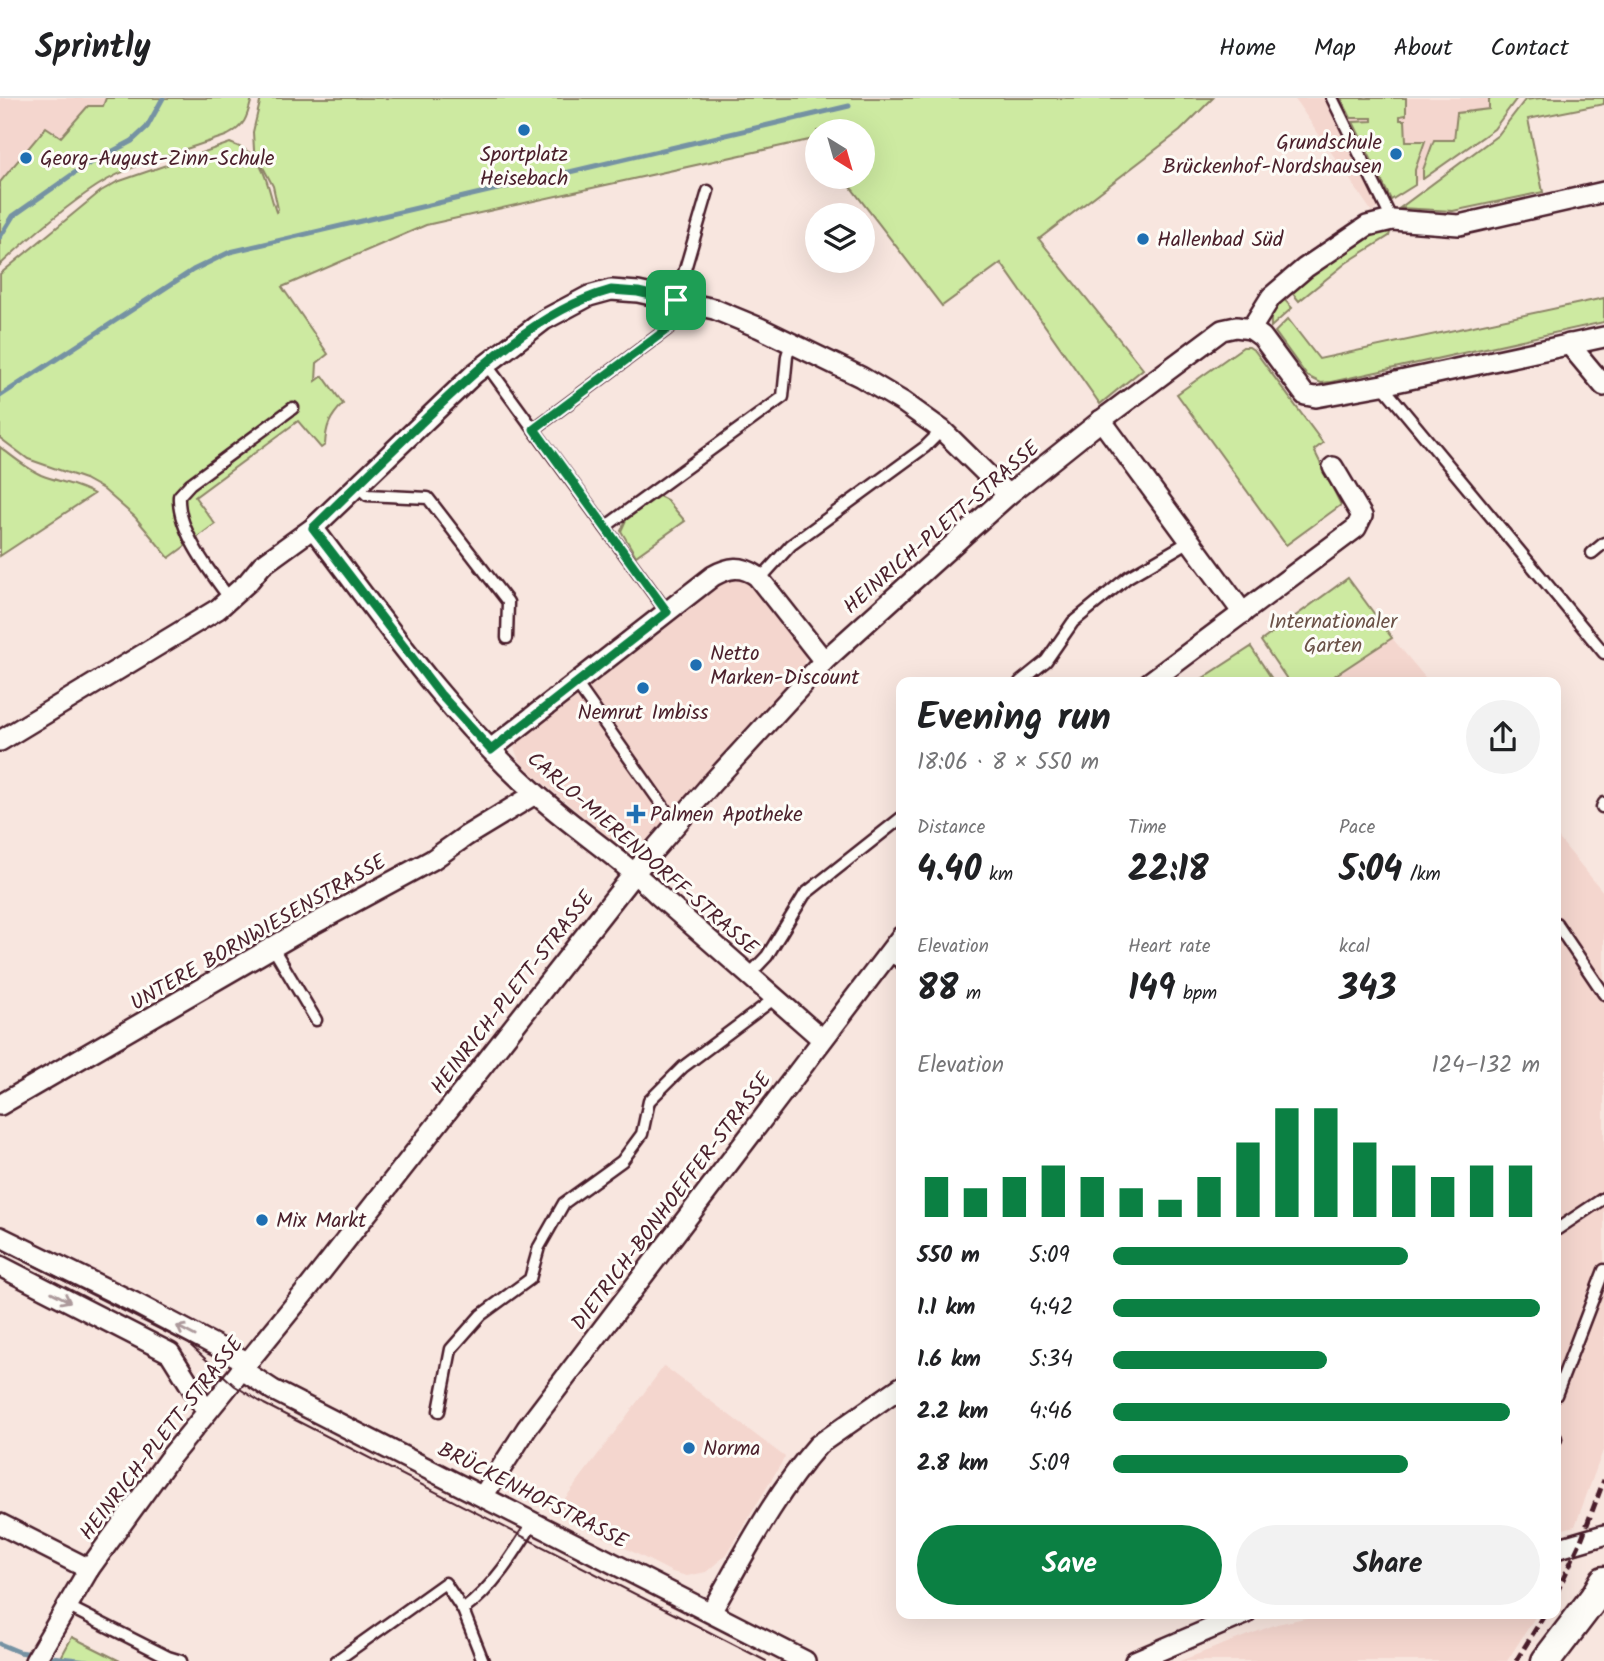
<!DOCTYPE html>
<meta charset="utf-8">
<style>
:root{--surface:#fff;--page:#f2f2f2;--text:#202124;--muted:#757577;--line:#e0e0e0;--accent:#0b8043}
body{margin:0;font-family:Kalam,sans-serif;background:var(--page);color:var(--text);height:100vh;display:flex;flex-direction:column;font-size:26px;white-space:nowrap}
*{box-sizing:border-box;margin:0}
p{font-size:23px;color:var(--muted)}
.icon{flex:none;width:38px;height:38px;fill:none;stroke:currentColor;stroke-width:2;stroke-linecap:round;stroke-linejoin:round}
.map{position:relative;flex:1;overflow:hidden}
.panel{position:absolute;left:896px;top:579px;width:665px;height:942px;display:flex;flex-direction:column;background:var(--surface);border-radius:14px;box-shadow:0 7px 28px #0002}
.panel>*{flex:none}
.needle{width:46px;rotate:143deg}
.fabs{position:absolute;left:805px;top:21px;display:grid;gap:14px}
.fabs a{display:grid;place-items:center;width:70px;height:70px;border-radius:50%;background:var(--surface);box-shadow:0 7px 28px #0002;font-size:35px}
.pin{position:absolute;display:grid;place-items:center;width:60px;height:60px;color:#fff;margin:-30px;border-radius:14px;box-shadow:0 4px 10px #0006}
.round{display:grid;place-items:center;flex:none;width:74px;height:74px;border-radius:37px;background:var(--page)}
.headline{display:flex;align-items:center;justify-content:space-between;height:119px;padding:0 21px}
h1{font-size:38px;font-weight:800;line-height:52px}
.metrics{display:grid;grid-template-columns:repeat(3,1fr);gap:10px;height:119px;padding:7px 21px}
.metrics div{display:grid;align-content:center}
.metrics b{font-size:35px;font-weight:800}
.metrics small{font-size:19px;font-weight:400}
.metrics p{font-size:19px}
.chart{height:196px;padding:14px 21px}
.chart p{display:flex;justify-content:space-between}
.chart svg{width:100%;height:126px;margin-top:7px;stroke:var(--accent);stroke-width:6}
.primary-button{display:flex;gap:14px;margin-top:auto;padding:14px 21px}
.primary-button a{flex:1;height:80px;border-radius:42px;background:var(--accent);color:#fff;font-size:28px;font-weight:800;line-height:80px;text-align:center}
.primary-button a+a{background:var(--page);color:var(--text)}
ul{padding:0 21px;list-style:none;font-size:23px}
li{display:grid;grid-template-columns:112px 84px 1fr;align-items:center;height:52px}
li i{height:18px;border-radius:9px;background:var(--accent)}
header{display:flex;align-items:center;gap:42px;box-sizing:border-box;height:98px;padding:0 35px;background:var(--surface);border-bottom:2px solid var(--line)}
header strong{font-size:33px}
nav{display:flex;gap:38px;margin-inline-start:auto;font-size:24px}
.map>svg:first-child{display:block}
.built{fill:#f4d6ce}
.green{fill:#cdeaa1;stroke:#8c8466;stroke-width:2}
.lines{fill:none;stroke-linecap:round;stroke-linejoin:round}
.stream{stroke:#7592a3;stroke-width:5}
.lane-casing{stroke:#4a1f2b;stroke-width:15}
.street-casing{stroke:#4a1f2b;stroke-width:24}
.secondary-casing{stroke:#4a1f2b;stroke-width:33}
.lane{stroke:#fdfcf7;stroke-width:10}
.street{stroke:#fdfcf7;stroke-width:19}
.secondary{stroke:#fdfcf7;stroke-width:28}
.tram{stroke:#4a1f2b;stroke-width:2}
.rail{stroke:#4a1f2b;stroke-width:5;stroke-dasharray:10 5;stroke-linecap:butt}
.oneway{stroke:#ac999b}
.route-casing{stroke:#fff;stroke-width:14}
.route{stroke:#0b8043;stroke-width:9}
.poi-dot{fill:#1f6fb2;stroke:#fdfcf7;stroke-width:2.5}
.labels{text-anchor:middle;stroke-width:6;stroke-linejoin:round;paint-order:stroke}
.poi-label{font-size:21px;fill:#4a1f2b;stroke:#fdfcf7;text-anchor:start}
.street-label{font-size:21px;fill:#4a1f2b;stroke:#fdfcf7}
.park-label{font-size:21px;fill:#6b5248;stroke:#fdfcf7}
</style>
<header>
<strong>Sprintly</strong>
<nav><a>Home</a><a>Map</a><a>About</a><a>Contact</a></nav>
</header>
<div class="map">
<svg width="1604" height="1563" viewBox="0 0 1604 1563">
<rect width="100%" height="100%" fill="#f8e6df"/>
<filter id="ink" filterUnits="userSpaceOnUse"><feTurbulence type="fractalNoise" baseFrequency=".0143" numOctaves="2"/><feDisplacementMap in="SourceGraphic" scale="14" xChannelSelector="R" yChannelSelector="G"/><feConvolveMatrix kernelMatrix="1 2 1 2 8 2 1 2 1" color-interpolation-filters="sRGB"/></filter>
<g filter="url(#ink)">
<g class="built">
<path d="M0,0H106L103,8L0,112Z"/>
<path d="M1294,0H1517L1494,31L1372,114Z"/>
<path d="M732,476L752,482L801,546L805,558L804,568L646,743L627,747L612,743L534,677L519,662L514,650L515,641Z"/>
<path d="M1392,540L1429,584H1325Z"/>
<path d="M1556,737L1604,795V1350L1575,1428L1556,1433Z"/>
<path d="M664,1268L785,1359L727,1456L706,1474L687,1478L672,1474L555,1414Z"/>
<path d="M1324,1516H1537L1507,1563H1180L1277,1526Z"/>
</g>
<g class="green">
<path d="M106,0H252C247,19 246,27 228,37C187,52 134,64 97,88C63,110 30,139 0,167V84L46,29L61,39L88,8H103Z"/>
<path d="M261,0H1213L1180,33L1039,141L1143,271L1100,306L1001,165L942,208L843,79H863V33H817V46L813,41L426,127L282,189L328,256L317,265L316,283L323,278L343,306C329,320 326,329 325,347L321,350L298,323L195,399L215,426L169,460L135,419L103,391L85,381L28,361L0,340V176L101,93L117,84L230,45C237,48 246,51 251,56C267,71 269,95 276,114L278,111L273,88L254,52L253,34Z"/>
<path d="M1341,0H1406V17L1400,18V22H1405L1406,43H1425L1415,72V87L1391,102L1353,24L1372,23V20H1351Z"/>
<path d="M1489,0H1517L1494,31L1423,81V72L1434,42H1454L1457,15L1489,11Z"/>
<path d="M1541,0H1604V6L1528,21L1543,94L1453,113L1400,110L1498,37L1525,2Z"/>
<path d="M1391,131L1389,138L1346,165L1299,203L1289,191L1382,132Z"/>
<path d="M1604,200V224L1331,284L1321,285L1307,278L1275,234L1288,221L1319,261Z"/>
<path d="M1284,201L1292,210L1271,229C1270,215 1273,208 1284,201Z"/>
<path d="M1243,249H1249L1255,253L1323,345L1314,352L1341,407L1286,447L1177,296Z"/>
<path d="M0,349C13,359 26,370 41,377C59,384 77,386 94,396L0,458Z"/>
<path d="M659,398L667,402L685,423L636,458L621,433L626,422Z"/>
<path d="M1348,480L1392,540L1325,584H1289L1261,543Z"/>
<path d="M1251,549L1274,584H1197Z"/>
<path d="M72,1539L120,1563H59Z"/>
</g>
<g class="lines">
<g class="stream">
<path d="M0,139L13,118L83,69L132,43L147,29L163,0"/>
<path d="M0,298L193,172L230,154L849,8"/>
<path d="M0,1546L19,1554L33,1556"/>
<path d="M42,1558L88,1563"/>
</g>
<defs>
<g id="lane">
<path d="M1332,0L1392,122"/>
<path d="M676,202L708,93"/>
<path d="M486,266L667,514"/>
<path d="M1382,287L1604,555"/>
<path d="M534,331L670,229L681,204"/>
<path d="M357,387L367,397L428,400L508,504L507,540"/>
<path d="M605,429L783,299L787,258L791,245"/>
<path d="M1592,455L1604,445"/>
<path d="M760,481L791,447L925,349L942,332"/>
<path d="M230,501C210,474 177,432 179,398L190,386L293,310"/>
<path d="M1020,584L1046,563L1073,524L1128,479L1190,443"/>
<path d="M576,585L665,711"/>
<path d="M1602,709L1604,705"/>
<path d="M1556,825L1604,896"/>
<path d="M273,850L316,922"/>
<path d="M888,857L901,865"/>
<path d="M749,877L767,858L805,796L901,720"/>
<path d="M1556,1132L1604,1100"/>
<path d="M1556,1297L1604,1172"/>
<path d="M439,1313L451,1251L481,1217L530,1181L539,1149L564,1105L622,1063L642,1036L649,1003L683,969L775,900"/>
<path d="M1556,1340V1341"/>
<path d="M67,1508L168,1559L181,1563"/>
<path d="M336,1563L445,1485L463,1512"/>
<path d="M483,1563L463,1512C493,1490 514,1456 533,1425"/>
</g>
<g id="street">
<path d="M1251,231L1271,199L1305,170L1367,128L1392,122L1459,127L1604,94"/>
<path d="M1251,231L1262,239L1305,297L1316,299L1382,287L1604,239"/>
<path d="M1569,246L1604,288"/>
<path d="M1101,322L1243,515"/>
<path d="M313,430C383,522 449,618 535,695C574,731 620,759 658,797L822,941"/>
<path d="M1150,584L1356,430L1362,418L1333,369"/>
<path d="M0,643L218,511L248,484L262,467L313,430L474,276L544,222L589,198L611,192L638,194L714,211L760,230L861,279L903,304L942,332L1008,397"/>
<path d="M491,651L713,478C729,469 741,467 757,478L824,563"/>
<path d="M0,1007L297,835L432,762L466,738L535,696"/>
<path d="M0,1139L133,1204L247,1264"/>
<path d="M0,1168L170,1255L207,1314"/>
<path d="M241,1271L273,1292C450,1382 628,1471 805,1563"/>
<path d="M483,1398L527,1330L901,839"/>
<path d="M0,1426L89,1471"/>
<path d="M1556,1451L1604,1437"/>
<path d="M711,1514C744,1457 774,1397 818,1347L901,1289"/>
<path d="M35,1563L89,1471L168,1362L310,1188L635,774L712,685L824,563L1008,397L1108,317L1222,232L1236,229L1251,231"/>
<path d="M1135,1563L1245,1516"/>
</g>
<path id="secondary" d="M1546,1563L1594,1500L1604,1483"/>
</defs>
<use href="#lane" class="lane-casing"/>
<use href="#street" class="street-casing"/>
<use href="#secondary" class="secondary-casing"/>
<use href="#lane" class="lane"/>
<use href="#street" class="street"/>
<use href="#secondary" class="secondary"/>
<path class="tram" d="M0,1150L189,1246L235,1288L264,1306L766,1563"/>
<g class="rail">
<path d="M1556,1496L1580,1445L1604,1382"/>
<path d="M1516,1563L1545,1516"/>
</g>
</g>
<defs><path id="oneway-shaft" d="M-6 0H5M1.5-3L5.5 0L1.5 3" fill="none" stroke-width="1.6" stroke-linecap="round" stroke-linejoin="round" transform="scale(1.75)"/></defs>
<g class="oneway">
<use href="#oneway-shaft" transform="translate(61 1199) rotate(27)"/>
<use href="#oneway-shaft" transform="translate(186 1233) rotate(-152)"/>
</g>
</g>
<g class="lines" filter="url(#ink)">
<defs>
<path id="route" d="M611,192L638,194L681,204L670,229L534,331L667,514L491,652L440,596L313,430C349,395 384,360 420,326C474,274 538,212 611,192Z"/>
</defs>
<use href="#route" class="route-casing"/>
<use href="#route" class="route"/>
</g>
<g class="poi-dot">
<circle cx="524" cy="32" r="7"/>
<circle cx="1396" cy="56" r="7"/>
<circle cx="26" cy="60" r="7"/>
<circle cx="1143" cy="141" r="7"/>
<circle cx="696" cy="567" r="7"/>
<circle cx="643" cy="590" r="7"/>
<path d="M632.5 705.5h7v7h7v7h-7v7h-7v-7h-7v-7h7z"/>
<circle cx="262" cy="1122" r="7"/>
<circle cx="689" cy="1350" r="7"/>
</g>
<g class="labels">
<g class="poi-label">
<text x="1382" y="51" text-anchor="end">Grundschule<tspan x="1382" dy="24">Brückenhof-Nordshausen</tspan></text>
<text x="524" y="63" text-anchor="middle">Sportplatz<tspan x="524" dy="24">Heisebach</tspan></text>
<text x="40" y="67">Georg-August-Zinn-Schule</text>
<text x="1157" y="148">Hallenbad Süd</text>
<text x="710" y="562">Netto<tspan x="710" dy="24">Marken-Discount</tspan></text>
<text x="643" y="621" text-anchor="middle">Nemrut Imbiss</text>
<text x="650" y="723">Palmen Apotheke</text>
<text x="276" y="1129">Mix Markt</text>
<text x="703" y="1357">Norma</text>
</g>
<g class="street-label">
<text transform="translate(941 429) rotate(-41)" y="7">HEINRICH-PLETT-STRASSE</text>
<text transform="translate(643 755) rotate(41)" y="7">CARLO-MIERENDORFF-STRASSE</text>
<text transform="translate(258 834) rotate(-30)" y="7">UNTERE BORNWIESENSTRASSE</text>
<text transform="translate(512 894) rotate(-52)" y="7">HEINRICH-PLETT-STRASSE</text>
<text transform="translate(671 1103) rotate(-53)" y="7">DIETRICH-BONHOEFFER-STRASSE</text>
<text transform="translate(161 1340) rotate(-52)" y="7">HEINRICH-PLETT-STRASSE</text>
<text transform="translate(533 1397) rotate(27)" y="7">BRÜCKENHOFSTRASSE</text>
</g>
<g class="park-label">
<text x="1333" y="530">Internationaler<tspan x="1333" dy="24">Garten</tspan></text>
</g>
</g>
</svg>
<div class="fabs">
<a><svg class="needle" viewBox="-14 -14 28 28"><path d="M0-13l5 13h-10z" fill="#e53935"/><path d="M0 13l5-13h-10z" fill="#757577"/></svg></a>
<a><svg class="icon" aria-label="layers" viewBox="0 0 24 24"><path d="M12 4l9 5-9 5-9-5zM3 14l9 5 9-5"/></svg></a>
</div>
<div class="pin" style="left:676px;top:202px;background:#1e9e55"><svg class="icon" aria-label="arrive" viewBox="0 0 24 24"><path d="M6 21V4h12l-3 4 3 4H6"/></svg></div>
<section class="panel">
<div class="headline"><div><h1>Evening run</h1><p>18:06 · 8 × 550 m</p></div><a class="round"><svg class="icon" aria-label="share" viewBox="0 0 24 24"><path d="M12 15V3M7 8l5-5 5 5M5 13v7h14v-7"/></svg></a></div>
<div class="metrics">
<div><p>Distance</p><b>4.40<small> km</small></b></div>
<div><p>Time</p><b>22:18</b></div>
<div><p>Pace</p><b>5:04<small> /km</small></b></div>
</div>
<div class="metrics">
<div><p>Elevation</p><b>88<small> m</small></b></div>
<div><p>Heart rate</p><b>149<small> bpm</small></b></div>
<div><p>kcal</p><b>343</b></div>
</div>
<div class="chart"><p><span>Elevation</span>124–132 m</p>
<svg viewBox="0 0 160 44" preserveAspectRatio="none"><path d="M5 44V30M15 44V34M25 44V30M35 44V26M45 44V30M55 44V34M65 44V38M75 44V30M85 44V18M95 44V6M105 44V6M115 44V18M125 44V26M135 44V30M145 44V26M155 44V26"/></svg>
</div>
<ul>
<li><b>550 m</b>5:09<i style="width:69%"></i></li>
<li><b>1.1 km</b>4:42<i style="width:100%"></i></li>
<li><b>1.6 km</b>5:34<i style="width:50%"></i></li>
<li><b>2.2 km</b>4:46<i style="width:93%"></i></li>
<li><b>2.8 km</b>5:09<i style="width:69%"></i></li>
</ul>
<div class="primary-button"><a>Save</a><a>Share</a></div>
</section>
</div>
